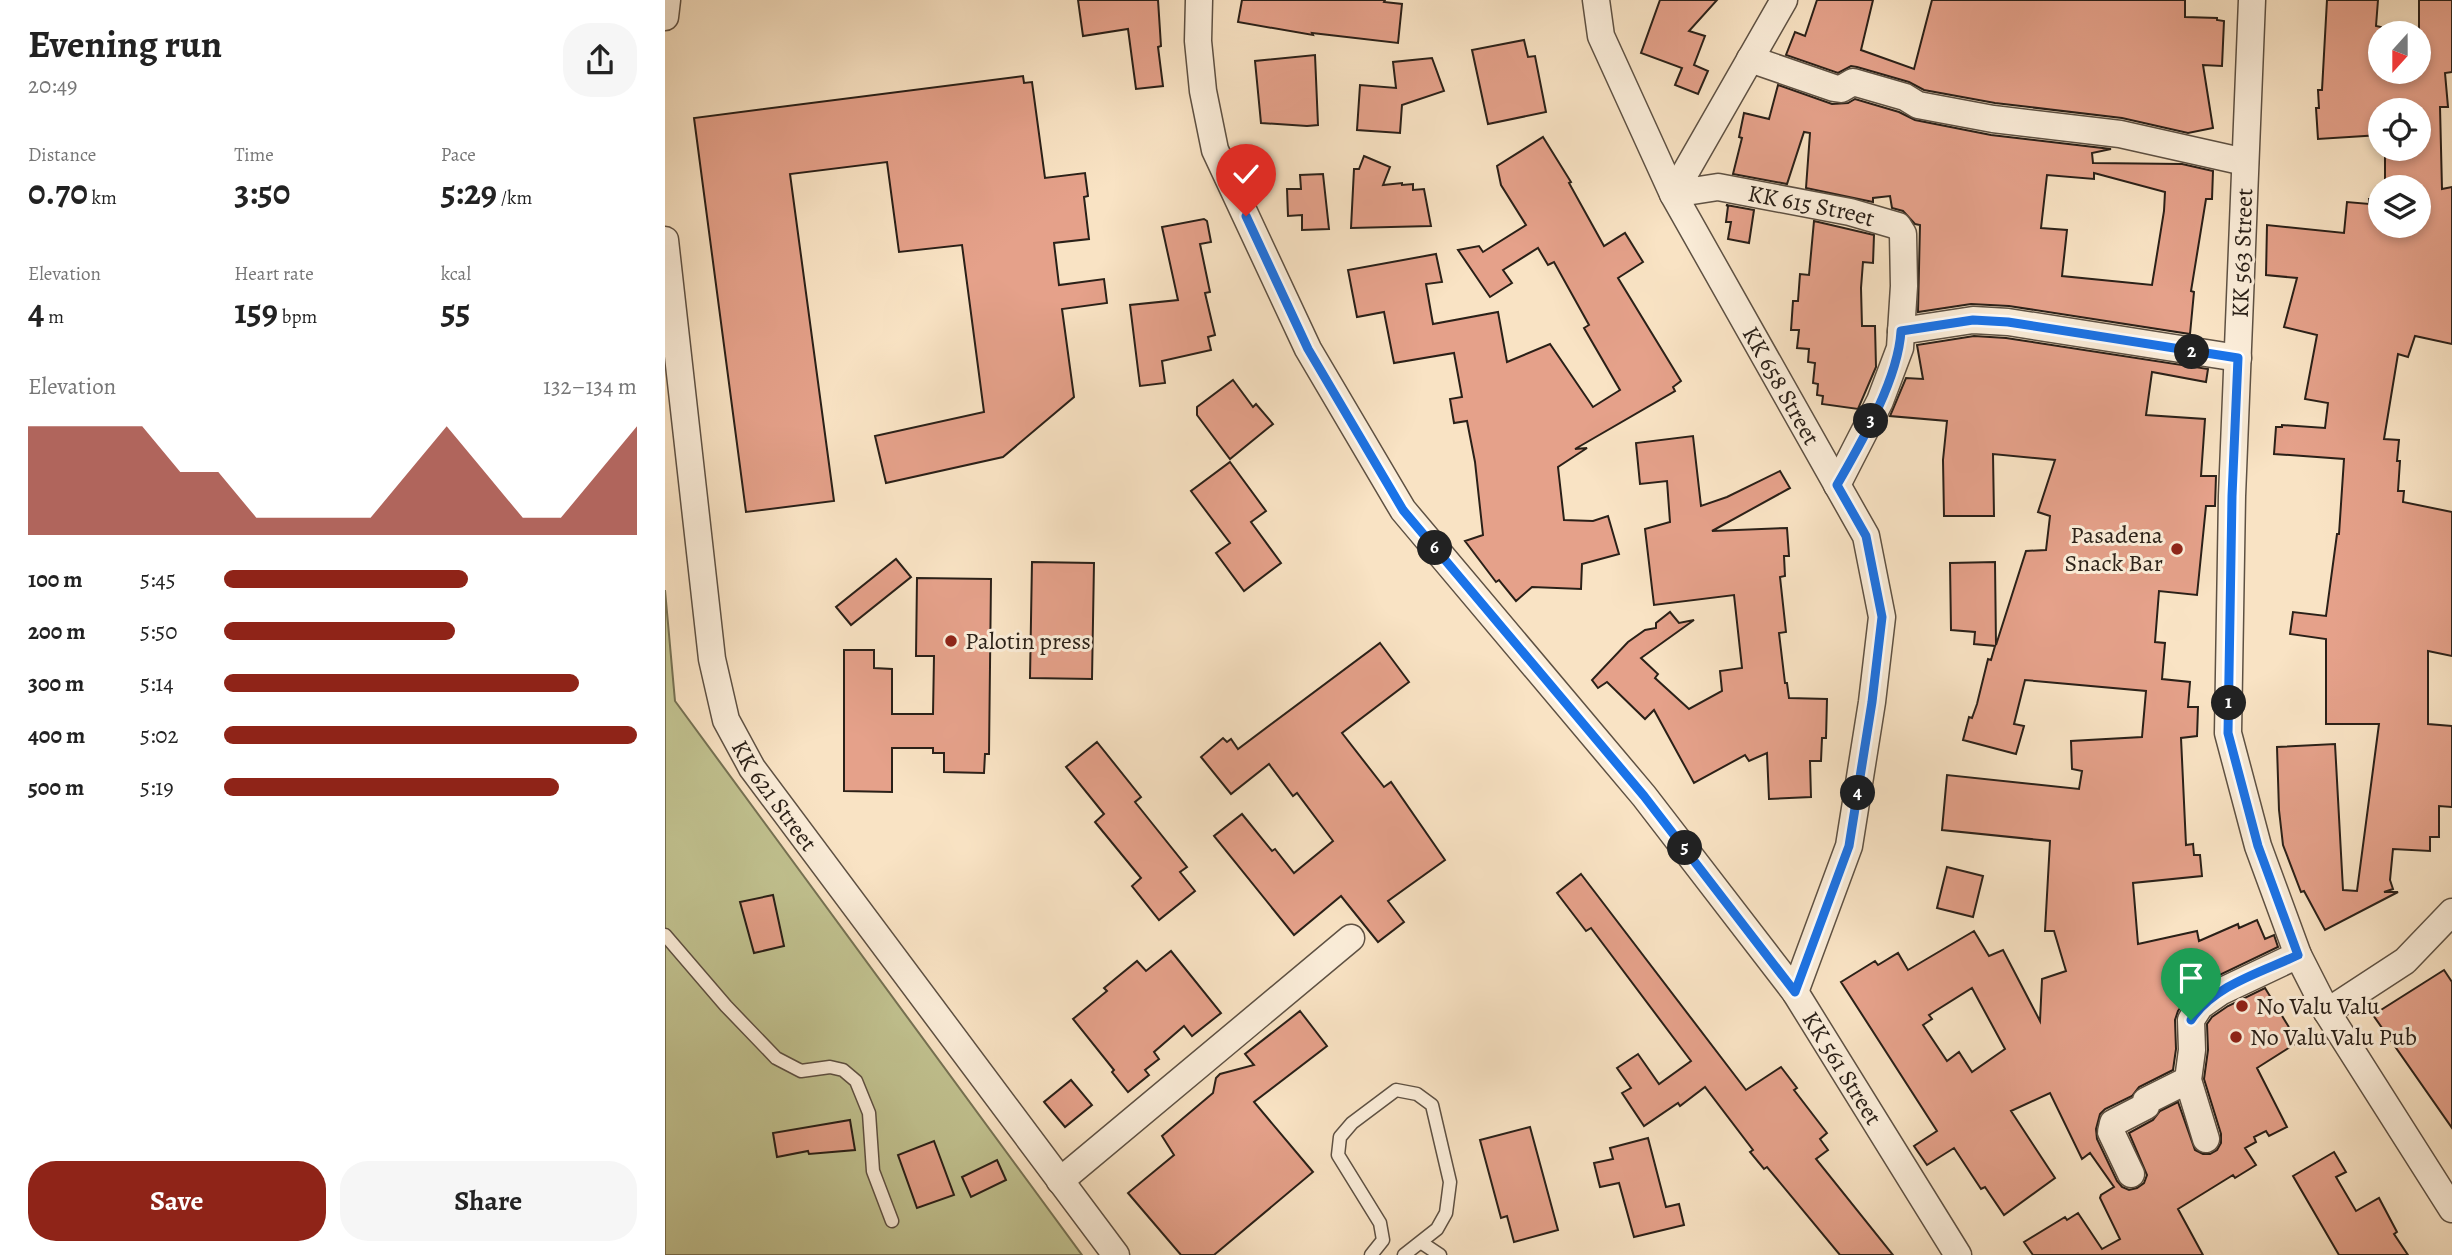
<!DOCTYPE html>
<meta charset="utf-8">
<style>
:root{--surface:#fff;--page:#f6f6f6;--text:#222;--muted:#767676;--accent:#8f2418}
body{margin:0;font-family:Alegreya,serif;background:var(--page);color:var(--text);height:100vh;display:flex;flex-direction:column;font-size:26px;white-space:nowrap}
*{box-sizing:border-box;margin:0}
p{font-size:23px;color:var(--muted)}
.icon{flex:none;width:38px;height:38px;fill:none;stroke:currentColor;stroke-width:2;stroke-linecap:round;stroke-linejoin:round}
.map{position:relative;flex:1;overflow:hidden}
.details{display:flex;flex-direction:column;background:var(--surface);width:665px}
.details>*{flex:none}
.needle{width:46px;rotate:201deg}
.tools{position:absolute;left:1703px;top:21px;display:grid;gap:14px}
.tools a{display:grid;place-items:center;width:63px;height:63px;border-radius:50%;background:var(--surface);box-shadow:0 4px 10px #0003;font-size:35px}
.pin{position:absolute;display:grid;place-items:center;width:60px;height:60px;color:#fff;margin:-72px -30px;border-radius:50% 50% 50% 0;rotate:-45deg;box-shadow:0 0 7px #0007}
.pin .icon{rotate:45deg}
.km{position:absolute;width:35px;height:35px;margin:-18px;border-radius:50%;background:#222;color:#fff;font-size:19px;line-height:35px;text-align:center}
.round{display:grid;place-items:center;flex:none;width:74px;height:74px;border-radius:28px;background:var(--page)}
.headline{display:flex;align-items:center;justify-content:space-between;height:119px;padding:0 28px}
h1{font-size:38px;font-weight:700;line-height:52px}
.stats{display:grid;grid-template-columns:repeat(3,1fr);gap:10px;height:119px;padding:7px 28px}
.stats div{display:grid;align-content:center}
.stats b{font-size:35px;font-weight:700}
.stats small{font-size:19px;font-weight:400}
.stats p{font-size:19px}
.chart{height:196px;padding:14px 28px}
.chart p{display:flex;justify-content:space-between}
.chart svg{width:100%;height:126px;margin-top:7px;fill:var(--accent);opacity:.7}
.button{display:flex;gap:14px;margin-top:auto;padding:14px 28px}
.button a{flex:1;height:80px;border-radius:28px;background:var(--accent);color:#fff;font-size:28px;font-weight:700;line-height:80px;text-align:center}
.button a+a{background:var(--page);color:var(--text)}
ul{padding:0 28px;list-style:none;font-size:23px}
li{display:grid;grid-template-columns:112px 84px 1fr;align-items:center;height:52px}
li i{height:18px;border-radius:9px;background:var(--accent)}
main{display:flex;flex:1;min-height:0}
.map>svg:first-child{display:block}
.green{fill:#c2c391;stroke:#767254;stroke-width:2}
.building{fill:#e5a18a;stroke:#2a2018;stroke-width:2;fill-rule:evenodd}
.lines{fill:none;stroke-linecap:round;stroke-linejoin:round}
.service-casing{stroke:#5e5143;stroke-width:15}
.minor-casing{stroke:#5e5143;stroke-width:29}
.service{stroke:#fbedd9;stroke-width:12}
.minor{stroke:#fbedd9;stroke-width:26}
.route-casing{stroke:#fff;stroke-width:14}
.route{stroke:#1a73e8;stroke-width:9}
.poi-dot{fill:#8f2418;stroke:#fbedd9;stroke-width:2.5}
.labels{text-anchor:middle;stroke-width:6;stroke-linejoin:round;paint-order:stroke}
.street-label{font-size:24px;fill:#2a2018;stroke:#fbedd9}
.poi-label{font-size:24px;fill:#2a2018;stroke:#fbedd9;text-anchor:start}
</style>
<main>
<section class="details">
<div class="headline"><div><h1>Evening run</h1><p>20:49</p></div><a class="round"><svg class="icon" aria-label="share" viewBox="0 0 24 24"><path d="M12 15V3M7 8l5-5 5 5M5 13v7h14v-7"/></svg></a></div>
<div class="stats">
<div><p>Distance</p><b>0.70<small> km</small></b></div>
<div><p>Time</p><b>3:50</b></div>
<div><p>Pace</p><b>5:29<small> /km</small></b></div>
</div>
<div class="stats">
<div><p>Elevation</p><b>4<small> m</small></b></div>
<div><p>Heart rate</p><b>159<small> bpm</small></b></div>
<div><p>kcal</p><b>55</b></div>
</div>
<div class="chart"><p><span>Elevation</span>132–134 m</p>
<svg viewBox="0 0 160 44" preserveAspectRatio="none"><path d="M0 44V6L10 6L20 6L30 6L40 22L50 22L60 38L70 38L80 38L90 38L100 22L110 6L120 22L130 38L140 38L150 22L160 6V44z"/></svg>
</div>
<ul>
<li><b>100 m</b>5:45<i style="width:59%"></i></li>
<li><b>200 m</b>5:50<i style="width:56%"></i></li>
<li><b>300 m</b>5:14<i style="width:86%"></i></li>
<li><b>400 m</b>5:02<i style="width:100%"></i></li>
<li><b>500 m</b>5:19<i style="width:81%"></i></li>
</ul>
<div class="button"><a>Save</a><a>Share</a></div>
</section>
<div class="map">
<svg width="1787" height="1255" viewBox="0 0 1787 1255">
<rect width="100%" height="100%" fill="#f9e3c4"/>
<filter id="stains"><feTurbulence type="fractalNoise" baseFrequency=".00286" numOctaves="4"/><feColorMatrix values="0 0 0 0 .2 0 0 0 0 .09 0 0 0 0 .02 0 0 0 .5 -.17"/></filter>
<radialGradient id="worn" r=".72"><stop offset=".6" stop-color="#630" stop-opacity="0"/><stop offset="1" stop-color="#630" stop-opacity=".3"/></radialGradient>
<path class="green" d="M0,590L10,701L417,1255H0Z"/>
<g class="building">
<path d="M413,0H493L496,46L493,47L498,86L471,89L463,29L418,36Z"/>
<path d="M577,0H720L719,2L737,4L733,43L647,33L648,35L573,22Z"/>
<path d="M995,0H1052L1024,31L1040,36L1029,65L1043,71L1033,94L1010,85L1017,68L976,53Z"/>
<path d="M1152,0H1208L1196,50L1249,69L1267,0H1520V17L1552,18V20L1559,21L1557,66L1538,65L1548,128L1523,133L1457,118L1330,103L1259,90L1244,82L1192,67L1186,66L1173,73L1121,55L1130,32L1140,36Z"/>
<path d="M1662,0H1713L1711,26L1716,27L1713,72H1754V0H1787V72L1780,73L1783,107H1775L1777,189L1787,187V344L1750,336L1743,357L1733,354L1719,439L1734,440L1732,461H1735L1733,491H1739L1738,502L1787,512V656L1763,651V724L1787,726V807L1774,806V837H1765V851L1728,849L1725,880L1728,889L1719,892H1733L1660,930L1639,891L1636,892L1618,845L1614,810L1612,747L1670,744L1678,890L1692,891L1714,724H1661V639L1625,634L1628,612L1661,616L1672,534H1674L1679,459L1609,454L1611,427H1617V425L1660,428L1663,403L1640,399L1652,335L1619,327L1632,278L1601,275L1602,225L1679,233L1682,202L1704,204V199L1715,200V226H1754V187H1720V149H1754V110H1715V135L1653,139L1651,108H1654L1653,90H1657Z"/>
<path d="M859,40L863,57L870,56L881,112L823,124L807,50Z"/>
<path d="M650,55L653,125L642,126L596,123L590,61Z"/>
<path d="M767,58L779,91L737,105L735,133L692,130L695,85L731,88L728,62Z"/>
<path d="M358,76L359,83L367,82L380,178L420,173L423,196L419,197L424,239L389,243L394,285L439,279L442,303L397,309L409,397L338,457L221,483L210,436L319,412L297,245L234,252L222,162L125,174L169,501L81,512L29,118Z"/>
<path d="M1113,85L1167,104L1183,103L1190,99L1234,112L1250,120L1326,135L1446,149L1427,153L1428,163L1517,164L1548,171L1547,199H1541L1526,291L1529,292L1525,334L1344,306L1306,304L1253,312L1255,225L1250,224L1238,211L1227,208L1225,196L1208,198V202L1141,188L1145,133L1139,132L1122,184L1068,174L1077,138L1074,137L1079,113L1104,119ZM1429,173L1500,192L1499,211L1487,285L1397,276L1402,230L1376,228L1382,175L1429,179Z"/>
<path d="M878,137L906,182L904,183L939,246L960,233L978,262L953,278L1016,381L1008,387L1010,391L910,449L922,448L893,467L899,520L928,521L943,516L954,554L917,564L916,589L867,587L851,601L834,580L831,582L800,541L818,535L810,462L802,421L789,423L785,399L797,397L789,353L729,363L719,312L692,317L683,270L771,254L777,282L761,284L768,324L833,312L842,362L885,344L928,407L955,390L919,328L924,325L889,262L883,265L873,248L838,270L847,283L825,297L793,250L814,246L818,252L861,225L836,185L832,166Z"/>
<path d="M699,156L725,167L718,185L737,183V185L748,184V190L759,189L766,226L686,228L689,169H694Z"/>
<path d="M658,174L664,229L637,230V215L623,216L622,189H636L635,175Z"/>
<path d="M1061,205L1089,210L1084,243L1063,239L1066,222H1061L1063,206Z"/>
<path d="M539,219L542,221L546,242L535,244L545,292L540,293L550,335L543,337L546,350L497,361L500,383L475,386L465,305L513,300L497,227Z"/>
<path d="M1149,221L1209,235L1208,263L1198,262L1196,288L1197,326H1210L1211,367L1193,409L1157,404L1158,396L1152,395L1153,384L1148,383L1150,363L1143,362L1144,349L1132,348L1134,330H1126L1128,301H1133L1135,274L1144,275Z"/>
<path d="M1309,336L1341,338L1543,369L1541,382L1487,372L1481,415L1540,419L1536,476H1551L1550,506H1541L1532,595L1494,591L1490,642L1500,643L1497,679L1525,682L1523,707H1533L1532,736L1516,738L1521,845L1528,844L1529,855H1535L1537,876L1468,883L1473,944L1532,931L1534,941L1573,924L1574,928L1592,920L1600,939L1609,935L1613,947L1548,978L1526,993L1513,1011L1510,1020L1511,1049L1508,1070L1474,1087L1467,1096L1440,1109L1435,1114L1431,1129L1432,1139L1452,1181L1457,1187L1464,1190L1472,1188L1479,1183L1482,1175L1464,1133L1488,1120L1495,1111L1513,1102L1530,1150L1538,1154H1545L1552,1150L1556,1143V1134L1539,1079L1543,1050L1542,1024L1547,1017L1563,1006L1600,988L1633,1042L1592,1068L1622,1127L1604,1136L1601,1131L1589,1137L1591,1142L1580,1148L1591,1165L1570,1178L1568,1175L1513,1209L1538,1255H1368L1359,1242L1400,1217L1402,1220L1413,1213L1437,1249L1455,1239L1435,1198L1436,1195L1449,1187L1425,1153L1417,1159L1385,1093L1346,1111L1390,1178L1339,1215L1320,1187L1316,1189L1289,1148L1262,1165L1249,1146L1272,1131L1176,982L1210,961L1213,965L1233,953L1243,970L1309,931L1324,956L1338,950L1375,1021L1377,979L1401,971L1389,931H1380L1385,841L1277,830L1282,775L1414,789L1417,771L1407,769L1406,741L1477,737L1481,691L1360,680L1349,724L1359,726L1351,754L1298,740L1304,717L1307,718L1312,704L1323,659L1326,660L1330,646L1309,644L1310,632L1286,630L1285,563L1330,562L1331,645L1361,551L1381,550L1385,516L1373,512L1390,460L1328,454L1329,516H1279L1278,460L1282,421L1225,416L1241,378L1258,379L1252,345ZM1307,988L1340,1049L1307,1072L1294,1052L1282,1061L1258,1025L1267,1019L1264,1015Z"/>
<path d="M568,380L588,407L591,404L608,424L565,459L532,415V407Z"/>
<path d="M1028,436L1036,506L1062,497L1115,471L1125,488L1047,531L1122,528L1124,556H1119L1120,576L1115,577L1121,632L1114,633L1120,683H1122L1124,698L1162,699L1161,738H1157L1156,761H1145L1146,797L1104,799L1102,753L1084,761L1080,755L1029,783L989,710L980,719L942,682L933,688L927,680L963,642L980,630L991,628V623L1005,612L1014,623L1029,620L976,658L993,674L990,678L1024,709L1057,691L1055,671L1077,668L1069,595L989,605L980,529L1005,522L1002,481L975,484L971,443Z"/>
<path d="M565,462L601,511L586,522L616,563L579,591L551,553L565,543L526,491Z"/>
<path d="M231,559L246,577L186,625L171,607Z"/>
<path d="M367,562L429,563L427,679L365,678Z"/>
<path d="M252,578L326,579L324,754H320L319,773L279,772V753H268V748H227V792L179,791V650H209V668L227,669V714H268L269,656H251Z"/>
<path d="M715,643L744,682L677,733L719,787L726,782L780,860L723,901L739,922L713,942L676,896L629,935L549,836L577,814L607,851L610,849L629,873L668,841L632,793L628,796L604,764L566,794L536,757L558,738L562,742L566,739L573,749Z"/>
<path d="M432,742L476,797L470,802L522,867L515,872L530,891L494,920L467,886L476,878L430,822L439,814L401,767Z"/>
<path d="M1282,867L1318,876L1308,917L1272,908Z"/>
<path d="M916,874L1081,1090L1116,1067L1132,1088L1129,1090L1162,1133L1155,1139L1163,1150L1151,1159L1228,1255H1175L1102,1167L1099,1169L1085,1152L1088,1150L1040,1087L1015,1106L1013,1103L979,1126L957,1093L966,1088L952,1068L973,1054L994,1084L1026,1061L926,928L921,931L892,893Z"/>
<path d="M108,895L119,946L89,953L75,902Z"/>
<path d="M506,951L556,1013L527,1036L519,1026L489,1052L494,1059L480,1070L484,1075L463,1092L447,1072L449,1070L408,1019L442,991L439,988L472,961L481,971Z"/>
<path d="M1779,970L1787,982V1128L1708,1015Z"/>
<path d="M635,1011L662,1046L589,1102L648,1172L549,1255H516L463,1193L509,1155L497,1136L548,1093L551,1078L555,1074L589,1065L580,1054Z"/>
<path d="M406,1080L427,1105L400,1127L379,1102Z"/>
<path d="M185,1120L190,1150L144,1154L143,1151L112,1157L108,1133Z"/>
<path d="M865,1127L893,1230L849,1242L842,1216L836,1218L815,1140Z"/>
<path d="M983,1138L1001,1207L1014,1204L1019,1225L969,1237L954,1183L935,1187L929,1163L948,1159L945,1148Z"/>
<path d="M269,1141L289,1195L252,1208L233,1155Z"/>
<path d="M1669,1152L1681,1172L1671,1177L1691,1211L1714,1198L1732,1232L1729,1234L1743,1255H1674L1628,1176Z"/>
<path d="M332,1160L341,1180L306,1197L297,1177Z"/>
</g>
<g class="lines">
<defs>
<g id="service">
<path d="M0,935L61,1006L111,1058L136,1071L165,1067L178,1070L191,1081L204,1113L208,1171L227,1221"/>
<path d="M757,1243L775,1255"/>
<path d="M706,1255L718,1240L715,1223L673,1155L675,1137L687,1123L731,1090L752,1094L767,1105L785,1182L781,1213L772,1229L739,1255"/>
</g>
<g id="minor">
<path id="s1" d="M534,0L533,41L538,91L550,150L643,349L738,510L979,796L1130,992L1293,1255"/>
<path id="s2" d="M931,0L936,36L1008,194L1201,536L1217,617L1207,702L1184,846L1130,992"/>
<path id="s3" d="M1119,0L1008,194L1053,187L1185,212L1233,226L1238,234L1239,286L1235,348L1215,401L1172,485"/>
<path d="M1587,0L1567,496L1563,733L1593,846L1633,955L1662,1012L1787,1209"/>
<path d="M0,17L2,0"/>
<path d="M1085,59L1169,88L1176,89L1188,82L1240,97L1253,105L1328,119L1455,134L1580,162"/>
<path id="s4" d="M0,240L47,659L61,720L87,768L451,1255"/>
<path d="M1236,331L1308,320L1343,322L1573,358"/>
<path d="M1662,1012L1740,961L1787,912"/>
<path d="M1541,1139L1523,1080L1527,1050L1526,1020L1535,1006L1555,992L1633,955"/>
<path d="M1466,1174L1446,1132L1448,1123L1481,1106V1101L1523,1080"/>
<path d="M395,1181L686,938"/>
</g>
</defs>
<use href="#service" class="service-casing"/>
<use href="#minor" class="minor-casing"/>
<use href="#service" class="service"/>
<use href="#minor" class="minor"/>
</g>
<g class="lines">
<defs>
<path id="route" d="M581,216L643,349L738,510L979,796L1130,992L1184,846L1207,702L1217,617L1201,536L1172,485C1196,443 1233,380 1236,331L1308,320L1343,322L1573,358L1567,496L1563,733L1593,846L1633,955C1597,972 1549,985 1526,1020"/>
</defs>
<use href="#route" class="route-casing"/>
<use href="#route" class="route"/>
</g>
<g class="poi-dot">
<circle cx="1512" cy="549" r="7"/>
<circle cx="286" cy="641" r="7"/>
<circle cx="1577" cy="1006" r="7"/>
<circle cx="1571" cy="1037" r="7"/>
</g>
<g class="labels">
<g class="street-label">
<text dy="8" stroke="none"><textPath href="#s3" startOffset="364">KK 615 Street</textPath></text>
<text transform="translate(1577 253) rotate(-88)" y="8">KK 563 Street</text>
<text dy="8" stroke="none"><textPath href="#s2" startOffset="430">KK 658 Street</textPath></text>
<text dy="8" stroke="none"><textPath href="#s4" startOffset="574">KK 621 Street</textPath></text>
<text dy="8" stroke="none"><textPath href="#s1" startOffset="1269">KK 561 Street</textPath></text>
</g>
<g class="poi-label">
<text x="1498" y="543" text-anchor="end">Pasadena<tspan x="1498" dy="28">Snack Bar</tspan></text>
<text x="300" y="649">Palotin press</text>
<text x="1591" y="1014">No Valu Valu</text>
<text x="1585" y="1045">No Valu Valu Pub</text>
</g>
</g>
<rect width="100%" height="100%" filter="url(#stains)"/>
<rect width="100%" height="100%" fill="url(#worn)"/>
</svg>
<div class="tools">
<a><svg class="needle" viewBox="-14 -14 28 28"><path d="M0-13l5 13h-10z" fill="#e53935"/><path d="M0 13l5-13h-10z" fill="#767676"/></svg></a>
<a><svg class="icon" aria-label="locate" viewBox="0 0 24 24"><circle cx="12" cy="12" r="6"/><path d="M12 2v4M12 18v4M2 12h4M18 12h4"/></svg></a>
<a><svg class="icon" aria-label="layers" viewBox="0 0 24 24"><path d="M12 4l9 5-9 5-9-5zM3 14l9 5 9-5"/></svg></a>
</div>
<div class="pin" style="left:1526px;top:1020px;background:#1e9e55"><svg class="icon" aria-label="arrive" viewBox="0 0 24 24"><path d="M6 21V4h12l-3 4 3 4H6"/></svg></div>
<div class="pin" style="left:581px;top:216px;background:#d93025"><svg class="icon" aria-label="check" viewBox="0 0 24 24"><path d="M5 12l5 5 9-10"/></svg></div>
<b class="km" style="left:1564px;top:703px">1</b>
<b class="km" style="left:1527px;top:352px">2</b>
<b class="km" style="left:1206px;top:421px">3</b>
<b class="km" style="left:1193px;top:793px">4</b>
<b class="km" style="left:1020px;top:848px">5</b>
<b class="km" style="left:770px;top:548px">6</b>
</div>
</main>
